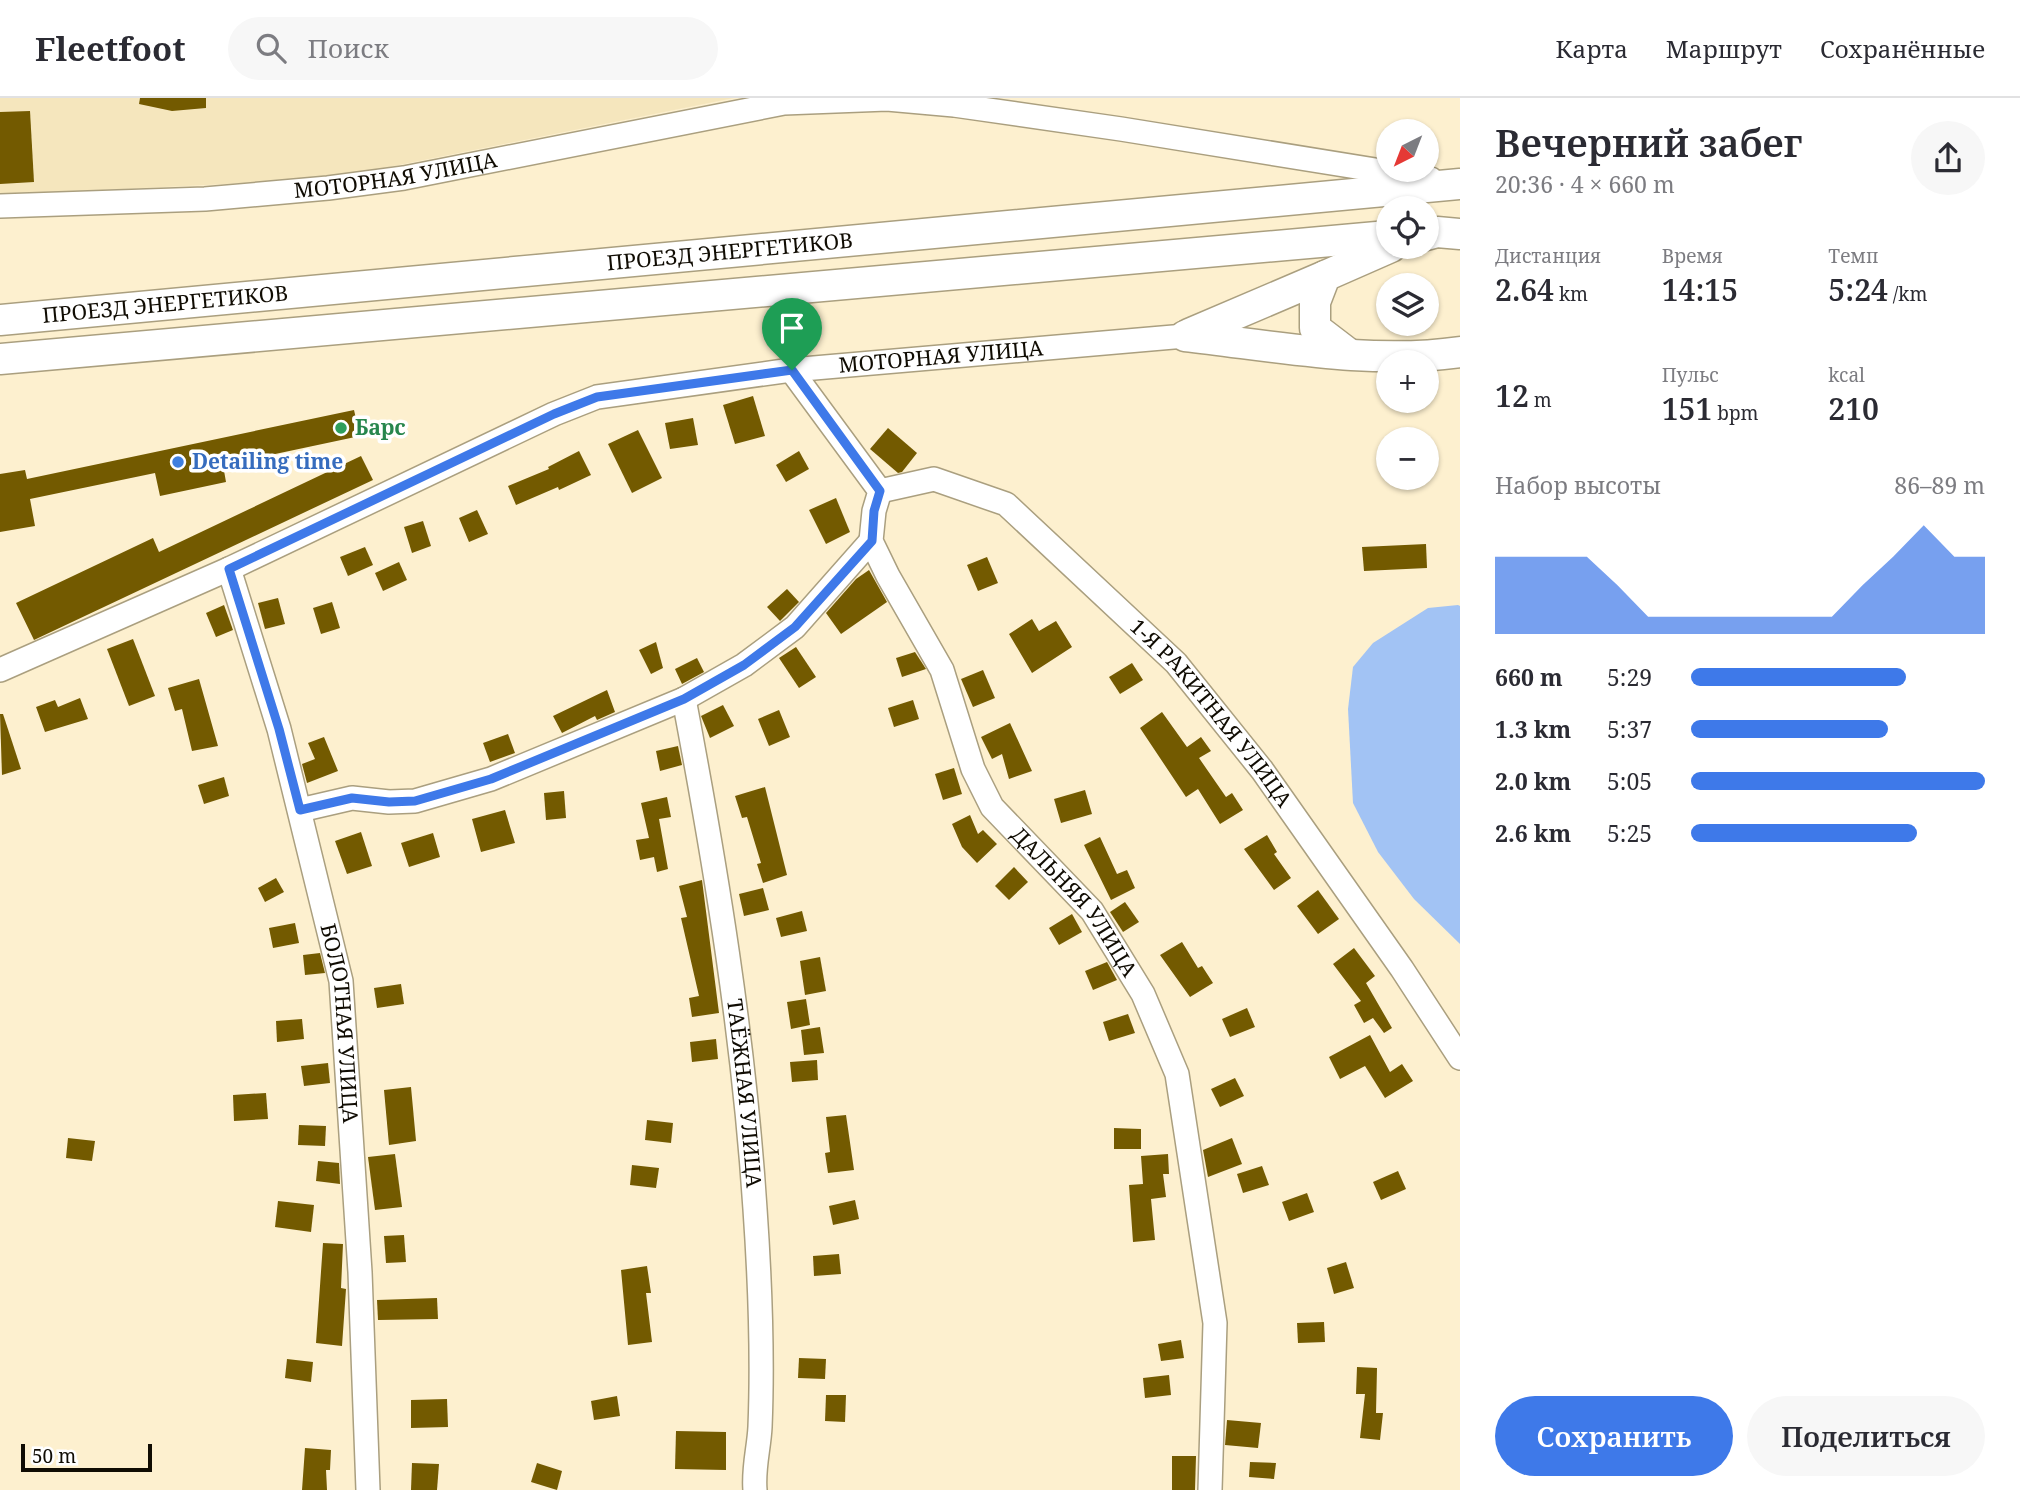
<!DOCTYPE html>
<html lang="ru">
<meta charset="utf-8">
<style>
:root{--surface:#fff;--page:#f7f7f7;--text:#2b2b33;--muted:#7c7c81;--line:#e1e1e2;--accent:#3e79e9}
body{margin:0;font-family:"Noto Serif",serif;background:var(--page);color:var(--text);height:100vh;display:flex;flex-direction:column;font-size:26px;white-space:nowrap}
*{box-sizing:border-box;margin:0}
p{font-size:23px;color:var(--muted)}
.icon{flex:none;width:38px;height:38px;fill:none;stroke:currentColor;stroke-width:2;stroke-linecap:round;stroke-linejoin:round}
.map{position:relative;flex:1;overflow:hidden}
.sheet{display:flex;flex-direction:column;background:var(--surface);width:560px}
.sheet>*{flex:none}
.needle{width:46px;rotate:222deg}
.fabs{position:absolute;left:1376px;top:21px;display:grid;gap:14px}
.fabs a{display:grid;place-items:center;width:63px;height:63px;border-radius:50%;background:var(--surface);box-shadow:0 2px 5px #0004;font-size:35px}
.scale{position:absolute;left:21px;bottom:18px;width:131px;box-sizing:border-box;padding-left:7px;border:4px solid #100c03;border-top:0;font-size:19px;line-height:24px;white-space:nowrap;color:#100c03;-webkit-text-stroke:5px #fff;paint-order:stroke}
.pin{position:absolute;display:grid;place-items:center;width:60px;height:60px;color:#fff;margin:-72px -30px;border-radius:50% 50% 50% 0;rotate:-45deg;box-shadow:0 0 7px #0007}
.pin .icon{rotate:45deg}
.round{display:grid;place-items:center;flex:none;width:74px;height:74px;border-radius:37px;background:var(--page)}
.head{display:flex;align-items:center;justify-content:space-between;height:119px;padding:0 35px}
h1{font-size:38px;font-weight:600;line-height:52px}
.metrics{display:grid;grid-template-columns:repeat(3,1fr);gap:10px;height:119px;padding:7px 35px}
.metrics div{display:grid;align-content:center}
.metrics b{font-size:30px;font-weight:600}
.metrics small{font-size:19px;font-weight:400}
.metrics p{font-size:19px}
.chart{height:196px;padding:14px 35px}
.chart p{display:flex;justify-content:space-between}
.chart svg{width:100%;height:126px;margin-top:7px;fill:var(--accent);opacity:.7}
.action{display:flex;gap:14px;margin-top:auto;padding:14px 35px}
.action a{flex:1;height:80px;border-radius:42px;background:var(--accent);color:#fff;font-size:28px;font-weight:600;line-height:80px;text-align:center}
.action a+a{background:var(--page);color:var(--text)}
ul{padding:0 35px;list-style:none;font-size:23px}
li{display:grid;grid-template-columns:112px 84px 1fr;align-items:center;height:52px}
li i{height:18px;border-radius:9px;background:var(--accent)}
header{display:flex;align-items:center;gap:42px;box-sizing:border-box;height:98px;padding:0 35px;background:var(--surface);border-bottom:2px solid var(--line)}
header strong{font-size:33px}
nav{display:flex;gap:38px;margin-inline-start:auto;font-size:24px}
.search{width:490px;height:63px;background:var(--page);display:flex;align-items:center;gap:18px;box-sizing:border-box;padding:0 24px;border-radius:38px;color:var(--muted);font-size:26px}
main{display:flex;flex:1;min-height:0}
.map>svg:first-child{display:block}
.built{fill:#f5e6bd}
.water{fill:#a2c3f4}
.building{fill:#735a00}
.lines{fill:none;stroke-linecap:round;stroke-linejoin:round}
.minor-casing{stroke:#aa9f7f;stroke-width:26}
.major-casing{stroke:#aa9f7f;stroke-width:33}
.minor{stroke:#fff;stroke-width:23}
.major{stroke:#fff;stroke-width:30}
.route-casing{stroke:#fff;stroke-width:14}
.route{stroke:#3e79e9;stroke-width:9}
.leisure-dot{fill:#2e9e5b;stroke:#fff;stroke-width:2.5}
.shop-dot{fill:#3f7fe0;stroke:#fff;stroke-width:2.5}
.labels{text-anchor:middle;stroke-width:7;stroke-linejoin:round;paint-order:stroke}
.street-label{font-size:21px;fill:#100c03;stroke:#fff}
.leisure-label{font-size:21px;font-weight:bold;fill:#27864d;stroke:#fff;text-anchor:start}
.shop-label{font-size:21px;font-weight:bold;fill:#366cbe;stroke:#fff;text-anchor:start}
</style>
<header>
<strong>Fleetfoot</strong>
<div class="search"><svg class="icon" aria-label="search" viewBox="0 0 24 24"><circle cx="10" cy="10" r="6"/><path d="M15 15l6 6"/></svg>Поиск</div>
<nav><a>Карта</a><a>Маршрут</a><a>Сохранённые</a></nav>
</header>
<main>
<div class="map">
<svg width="1460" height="1392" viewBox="0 0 1460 1392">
<rect width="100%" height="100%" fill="#fdf0cf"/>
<path class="built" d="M0,0H734L329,81L0,97Z"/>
<path class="water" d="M1458,507L1460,508V846L1414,801L1378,754L1353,705L1348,611L1353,569L1373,545L1428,510Z"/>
<g class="building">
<path d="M140,0H206V10L172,13L139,6Z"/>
<path d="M30,13L34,84L0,86V14Z"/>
<path d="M753,298L765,338L735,346L723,307Z"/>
<path d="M354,312L360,338L223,367L226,384L160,398L155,375L30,401L35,428L0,434V376L25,372L27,381Z"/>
<path d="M693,320L698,347L670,351L665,325Z"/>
<path d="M888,330L917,355L902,374L898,375L870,351Z"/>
<path d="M638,332L662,380L632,395L608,346Z"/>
<path d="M579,353L591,377L559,392L558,389L516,407L508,388L549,371L548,369Z"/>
<path d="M799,353L809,371L786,384L776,367Z"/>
<path d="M361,358L373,382L34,542L16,505L153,440L159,454Z"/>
<path d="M836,400L850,434L826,446L809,412Z"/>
<path d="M477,412L488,436L469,444L459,420Z"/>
<path d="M423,423L431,448L412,455L404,429Z"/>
<path d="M1426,446L1427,470L1364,473L1362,449Z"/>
<path d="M365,449L373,467L348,478L340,459Z"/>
<path d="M987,459L998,485L978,493L967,467Z"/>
<path d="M399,464L407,482L383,493L375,475Z"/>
<path d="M869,472L887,504L841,536L826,515L856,481Z"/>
<path d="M787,491L799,504L780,523L767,509Z"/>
<path d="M278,500L285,526L265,531L258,505Z"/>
<path d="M332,504L340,530L321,536L313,510Z"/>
<path d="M224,507L233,532L216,539L206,515Z"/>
<path d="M1032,521L1039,533L1056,523L1072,549L1032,575L1009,536Z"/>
<path d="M133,541L155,598L129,608L107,551Z"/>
<path d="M656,544L663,570L651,576L639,552Z"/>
<path d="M796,549L816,579L799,590L779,560Z"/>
<path d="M915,554L926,571L902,579L896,560Z"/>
<path d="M697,560L704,574L682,586L675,571Z"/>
<path d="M1132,565L1143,582L1120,596L1109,579Z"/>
<path d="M983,572L995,600L973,609L961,581Z"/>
<path d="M199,581L218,648L192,653L182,611L175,613L168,590Z"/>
<path d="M607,592L615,614L597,622L595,618L562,635L553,618Z"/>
<path d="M80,600L88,621L45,634L36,609L55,602L58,609Z"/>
<path d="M913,602L919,621L894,629L888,610Z"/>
<path d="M723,607L734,628L710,640L701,618Z"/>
<path d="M779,612L790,639L769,648L758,621Z"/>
<path d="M1162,614L1187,649L1201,639L1211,653L1199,660L1226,699L1232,695L1243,712L1220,726L1198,691L1186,699L1140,630Z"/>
<path d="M0,616H3L21,671L2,677Z"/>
<path d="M1010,625L1032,673L1009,681L1002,656L992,661L981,639Z"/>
<path d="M508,636L515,655L490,664L483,645Z"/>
<path d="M324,639L338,673L307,685L302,666L315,661L308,645Z"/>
<path d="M678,648L682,667L660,673L656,653Z"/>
<path d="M954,670L962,696L943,702L935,676Z"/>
<path d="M224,679L229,698L204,706L198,687Z"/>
<path d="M765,689L787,777L763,785L757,766L761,765L747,719L742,720L735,698Z"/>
<path d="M1085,692L1092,716L1061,725L1054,701Z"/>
<path d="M564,693L566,720L546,722L544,695Z"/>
<path d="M667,699L671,719L659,721L668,771L657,774L654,759L640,762L636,742L649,740L641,705Z"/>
<path d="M505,712L515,745L481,754L472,721Z"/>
<path d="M970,717L978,736L983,732L997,746L977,765L962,749L952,726Z"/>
<path d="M361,734L372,768L347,776L335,743Z"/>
<path d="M433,735L440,759L409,769L401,745Z"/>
<path d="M1267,737L1277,754L1274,756L1291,780L1274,792L1244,751Z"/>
<path d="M1100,739L1117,776L1127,772L1135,790L1111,802L1084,747Z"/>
<path d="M1014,769L1028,784L1009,802L995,788Z"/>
<path d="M276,780L284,794L265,804L258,790Z"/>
<path d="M702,782L719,915L692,919L689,900L699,898L681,820L687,819L679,788Z"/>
<path d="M763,790L769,812L744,818L739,796Z"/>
<path d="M1318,792L1339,821L1318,836L1297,808Z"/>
<path d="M1125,804L1139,824L1123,834L1110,814Z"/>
<path d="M802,813L807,833L781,839L776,820Z"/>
<path d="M1072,816L1082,834L1059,847L1049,830Z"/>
<path d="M295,825L299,845L273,850L269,830Z"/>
<path d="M1182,844L1198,870L1202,868L1213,885L1190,899L1160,857Z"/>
<path d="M1354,850L1375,878L1366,885L1392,930L1384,935L1373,920L1364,925L1354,907L1361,903L1333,866Z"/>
<path d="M320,855L325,875L305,877L303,857Z"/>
<path d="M820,859L826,893L805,897L800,863Z"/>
<path d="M1107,864L1117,882L1093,892L1085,873Z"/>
<path d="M401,886L404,906L377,910L374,890Z"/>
<path d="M806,901L810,927L791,931L787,904Z"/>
<path d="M1247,910L1255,929L1230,939L1222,921Z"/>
<path d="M1128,916L1135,935L1109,943L1103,924Z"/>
<path d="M302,921L304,941L277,944L276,923Z"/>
<path d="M820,929L824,955L804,957L801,932Z"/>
<path d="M1370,937L1390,974L1402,966L1413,983L1385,1000L1365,968L1340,981L1329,959Z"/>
<path d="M716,941L718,961L692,964L690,944Z"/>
<path d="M817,962L818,982L792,984L790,964Z"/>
<path d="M328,965L330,985L304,988L301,968Z"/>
<path d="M1235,980L1244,998L1220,1009L1211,991Z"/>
<path d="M411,989L416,1043L389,1047L384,992Z"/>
<path d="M266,995L268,1021L234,1023L233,997Z"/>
<path d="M846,1017L854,1072L828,1075L825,1055L830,1054L826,1019Z"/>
<path d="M647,1022L673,1025L671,1045L645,1042Z"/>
<path d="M299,1027L326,1028L325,1048L298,1047Z"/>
<path d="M1114,1030L1141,1031V1051H1114Z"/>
<path d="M68,1040L95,1043L92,1063L66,1060Z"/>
<path d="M1232,1040L1242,1066L1208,1079L1203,1052Z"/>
<path d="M395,1056L402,1109L375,1112L368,1059Z"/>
<path d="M1168,1056L1169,1076H1163L1166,1099L1151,1101L1155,1142L1133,1144L1129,1087L1143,1086L1141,1058Z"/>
<path d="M318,1063L339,1065L340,1086L316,1083Z"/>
<path d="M632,1067L659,1070L656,1090L630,1087Z"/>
<path d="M1262,1068L1269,1087L1243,1095L1237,1076Z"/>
<path d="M1398,1073L1406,1091L1381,1102L1373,1084Z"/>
<path d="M1307,1095L1314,1114L1289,1123L1282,1104Z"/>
<path d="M855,1102L859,1121L833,1127L829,1108Z"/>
<path d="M278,1103L314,1107L311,1134L275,1129Z"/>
<path d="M404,1137L406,1164L386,1165L384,1138Z"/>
<path d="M323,1145L343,1146L341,1190L346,1191L342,1248L316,1245Z"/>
<path d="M839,1156L841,1176L814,1178L813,1158Z"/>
<path d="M1346,1164L1354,1190L1334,1196L1327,1170Z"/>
<path d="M647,1168L651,1195H646L652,1244L628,1247L621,1172Z"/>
<path d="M437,1200L438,1221L378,1222L377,1202Z"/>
<path d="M1324,1224L1325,1244L1298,1245L1297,1225Z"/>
<path d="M1181,1242L1184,1260L1161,1263L1158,1246Z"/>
<path d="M799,1260L826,1261L825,1281L798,1280Z"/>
<path d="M287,1261L313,1264L311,1284L285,1280Z"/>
<path d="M1357,1269L1377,1270L1376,1315H1383L1380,1342L1360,1340L1365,1296H1356Z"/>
<path d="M1169,1277L1171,1297L1145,1300L1143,1280Z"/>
<path d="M826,1297H846L845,1324L825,1323Z"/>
<path d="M617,1298L620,1318L594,1322L591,1303Z"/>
<path d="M447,1301L448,1329L411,1330V1302Z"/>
<path d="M1227,1322L1261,1325L1258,1350L1225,1347Z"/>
<path d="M676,1333L726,1334V1372L675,1371Z"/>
<path d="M305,1350L331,1352L330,1372H326L327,1392H302Z"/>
<path d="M1172,1358H1196L1195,1392H1172Z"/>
<path d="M1250,1364L1276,1365L1274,1381L1249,1379Z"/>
<path d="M412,1365L439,1366L437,1392H411Z"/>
<path d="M537,1365L562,1373L557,1392L531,1384Z"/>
</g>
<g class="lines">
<defs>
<g id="minor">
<path id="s1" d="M0,108L205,101L328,90L404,80L784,5L887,1L954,7L1121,31L1431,81"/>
<path id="s2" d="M791,272L880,393L874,413L871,443L888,478L942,572L973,671L992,709L1092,813L1143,896L1177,976L1215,1225L1210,1392"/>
<path id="s3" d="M880,393L934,381L1006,406L1176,565L1262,672L1402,871L1460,960"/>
<path id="s4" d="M229,471L279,631L341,883L360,1174L368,1392"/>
<path id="s5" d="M0,572L229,471L554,316L597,299L791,272L1185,238"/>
<path id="s6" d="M684,601C716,770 744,939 755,1111C760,1183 763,1257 760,1329C759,1350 753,1370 755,1392"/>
<path d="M300,712L352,700L389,704L415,703L491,681L684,601L744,567L795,529L871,443"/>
</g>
<g id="major">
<path d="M1426,137L1437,134L1460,136"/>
<path id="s7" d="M0,222L1460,86"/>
<path d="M1189,236L1325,178"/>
<path d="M1185,238C1275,248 1370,267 1460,254"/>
<path d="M1349,256L1315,230V204L1325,178L1391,149"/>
<path d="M0,261L1388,138"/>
</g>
</defs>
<use href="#minor" class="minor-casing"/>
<use href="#major" class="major-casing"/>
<use href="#minor" class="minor"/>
<use href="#major" class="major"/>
</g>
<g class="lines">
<defs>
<path id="route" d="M792,272L880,393L874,413L872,443L795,529L744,567L684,601L491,681L415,703L389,704L352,700L300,712L279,631L229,471L554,316L597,299Z"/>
</defs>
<use href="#route" class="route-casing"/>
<use href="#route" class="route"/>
</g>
<circle class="leisure-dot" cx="341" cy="330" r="7"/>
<circle class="shop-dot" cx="178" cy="364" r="7"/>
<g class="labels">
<g class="street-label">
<text dy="7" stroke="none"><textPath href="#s1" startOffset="397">МОТОРНАЯ УЛИЦА</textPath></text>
<text dy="7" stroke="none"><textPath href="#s7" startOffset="733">ПРОЕЗД ЭНЕРГЕТИКОВ</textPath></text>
<text dy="7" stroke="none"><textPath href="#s7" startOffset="166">ПРОЕЗД ЭНЕРГЕТИКОВ</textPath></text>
<text dy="7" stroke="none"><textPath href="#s5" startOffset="1003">МОТОРНАЯ УЛИЦА</textPath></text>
<text dy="7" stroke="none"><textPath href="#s3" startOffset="425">1-Я РАКИТНАЯ УЛИЦА</textPath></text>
<text dy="7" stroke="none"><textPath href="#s2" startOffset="621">ДАЛЬНЯЯ УЛИЦА</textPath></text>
<text dy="7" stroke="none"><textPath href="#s4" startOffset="469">БОЛОТНАЯ УЛИЦА</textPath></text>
<text dy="7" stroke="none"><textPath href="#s6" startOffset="399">ТАЁЖНАЯ УЛИЦА</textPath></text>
</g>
<g class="leisure-label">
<text x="355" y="337">Барс</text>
</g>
<g class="shop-label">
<text x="192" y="371">Detailing time</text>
</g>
</g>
</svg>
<div class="fabs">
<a><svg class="needle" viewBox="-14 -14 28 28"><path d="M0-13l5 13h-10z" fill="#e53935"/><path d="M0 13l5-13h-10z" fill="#7c7c81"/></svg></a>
<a><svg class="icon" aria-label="locate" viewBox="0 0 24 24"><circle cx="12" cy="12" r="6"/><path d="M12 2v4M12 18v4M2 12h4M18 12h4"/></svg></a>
<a><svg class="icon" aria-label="layers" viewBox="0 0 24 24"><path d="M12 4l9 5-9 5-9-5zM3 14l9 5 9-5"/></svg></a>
<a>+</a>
<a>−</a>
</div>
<div class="scale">50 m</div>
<div class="pin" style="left:792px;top:272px;background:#1e9e55"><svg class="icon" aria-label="arrive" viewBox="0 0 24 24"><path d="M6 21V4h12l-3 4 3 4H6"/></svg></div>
</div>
<section class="sheet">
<div class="head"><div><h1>Вечерний забег</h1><p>20:36 · 4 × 660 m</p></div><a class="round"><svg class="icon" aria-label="share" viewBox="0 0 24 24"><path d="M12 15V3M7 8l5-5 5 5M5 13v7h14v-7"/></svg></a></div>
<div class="metrics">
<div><p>Дистанция</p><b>2.64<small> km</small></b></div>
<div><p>Время</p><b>14:15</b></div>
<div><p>Темп</p><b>5:24<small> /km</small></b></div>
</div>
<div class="metrics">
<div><b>12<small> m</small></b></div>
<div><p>Пульс</p><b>151<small> bpm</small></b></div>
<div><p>kcal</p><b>210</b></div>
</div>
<div class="chart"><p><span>Набор высоты</span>86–89 m</p>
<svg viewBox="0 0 160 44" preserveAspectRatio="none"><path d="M0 44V17L10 17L20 17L30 17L40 27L50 38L60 38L70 38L80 38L90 38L100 38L110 38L120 27L130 17L140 6L150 17L160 17V44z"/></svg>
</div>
<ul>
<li><b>660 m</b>5:29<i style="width:73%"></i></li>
<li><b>1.3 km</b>5:37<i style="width:67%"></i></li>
<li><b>2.0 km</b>5:05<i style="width:100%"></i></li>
<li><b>2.6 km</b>5:25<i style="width:77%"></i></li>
</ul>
<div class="action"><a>Сохранить</a><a>Поделиться</a></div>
</section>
</main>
